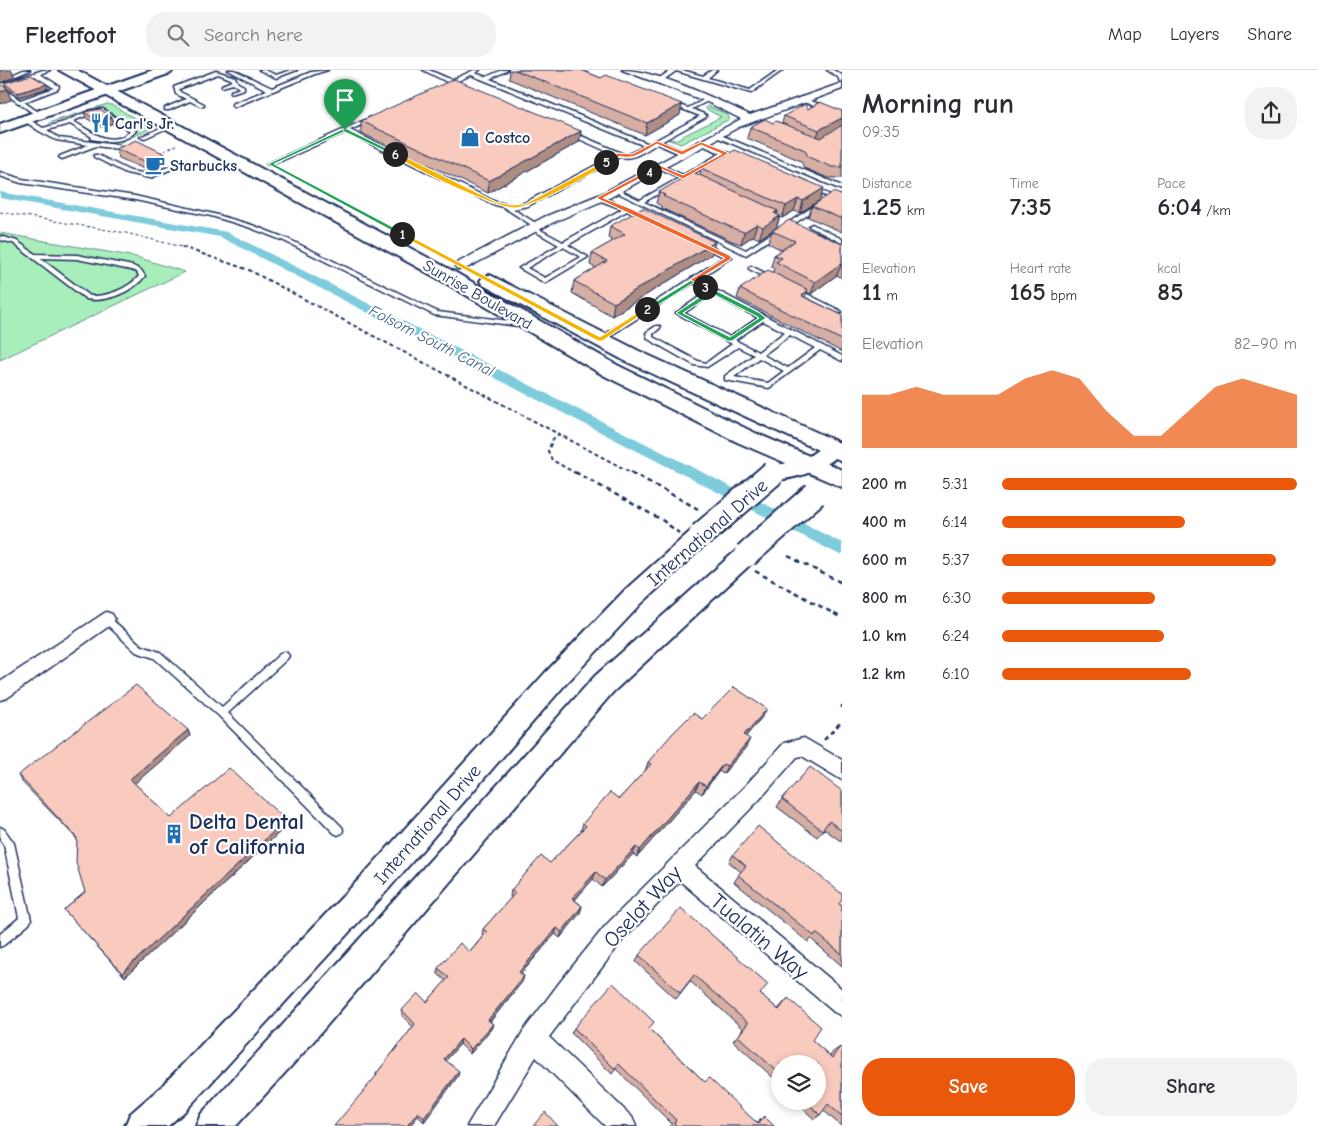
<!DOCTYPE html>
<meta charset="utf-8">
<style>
:root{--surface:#fff;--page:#f2f2f3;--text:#2b2b33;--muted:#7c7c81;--line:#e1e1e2;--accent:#ea580c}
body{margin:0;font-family:"Comic Neue",sans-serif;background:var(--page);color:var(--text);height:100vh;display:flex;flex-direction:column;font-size:19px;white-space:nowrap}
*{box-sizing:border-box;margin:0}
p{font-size:16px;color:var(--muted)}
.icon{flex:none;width:28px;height:28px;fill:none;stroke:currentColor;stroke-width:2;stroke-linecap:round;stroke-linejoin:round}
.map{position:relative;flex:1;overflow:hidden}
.side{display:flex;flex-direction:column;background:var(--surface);width:475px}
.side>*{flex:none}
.buttons{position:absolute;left:771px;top:985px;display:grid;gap:10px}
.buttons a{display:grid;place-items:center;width:55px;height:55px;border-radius:50%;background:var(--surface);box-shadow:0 2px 8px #0003;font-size:25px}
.pin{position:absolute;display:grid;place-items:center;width:42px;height:42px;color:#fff;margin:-51px -21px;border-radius:50% 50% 50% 0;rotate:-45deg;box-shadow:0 0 5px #0007}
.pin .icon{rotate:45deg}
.km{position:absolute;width:25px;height:25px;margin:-12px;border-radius:50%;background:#222;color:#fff;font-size:14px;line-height:25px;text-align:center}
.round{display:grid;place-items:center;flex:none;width:52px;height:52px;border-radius:20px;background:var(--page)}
.overview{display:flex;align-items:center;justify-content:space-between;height:85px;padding:0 20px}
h1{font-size:28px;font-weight:700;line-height:38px}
.stats{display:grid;grid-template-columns:repeat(3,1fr);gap:8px;height:85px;padding:5px 20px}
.stats div{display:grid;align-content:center}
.stats b{font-size:25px;font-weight:700}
.stats small{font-size:14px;font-weight:400}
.stats p{font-size:14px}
.chart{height:140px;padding:10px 20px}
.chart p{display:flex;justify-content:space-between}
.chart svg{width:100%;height:90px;margin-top:5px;fill:var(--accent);opacity:.7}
.cta{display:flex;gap:10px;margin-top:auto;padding:10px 20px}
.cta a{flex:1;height:58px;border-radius:20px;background:var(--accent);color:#fff;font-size:20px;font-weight:700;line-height:58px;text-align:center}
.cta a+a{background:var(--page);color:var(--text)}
ul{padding:0 20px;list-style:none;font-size:16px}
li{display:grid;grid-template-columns:80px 60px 1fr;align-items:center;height:38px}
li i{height:12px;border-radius:6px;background:var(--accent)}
header{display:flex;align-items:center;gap:30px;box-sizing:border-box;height:70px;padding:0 25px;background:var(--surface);border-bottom:1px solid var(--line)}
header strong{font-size:24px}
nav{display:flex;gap:28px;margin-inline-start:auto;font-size:18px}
.search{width:350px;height:45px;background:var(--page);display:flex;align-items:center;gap:12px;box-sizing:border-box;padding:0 18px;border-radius:20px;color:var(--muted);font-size:19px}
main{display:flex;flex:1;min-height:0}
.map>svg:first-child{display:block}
.green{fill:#a8eeba;stroke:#628e8c}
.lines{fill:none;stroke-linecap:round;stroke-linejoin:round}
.canal{fill:#7ecbdc;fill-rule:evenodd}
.lane-casing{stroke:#1b2f5e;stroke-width:3}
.street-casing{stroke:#1b2f5e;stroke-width:3}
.secondary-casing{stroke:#1b2f5e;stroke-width:4}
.primary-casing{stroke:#1b2f5e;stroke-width:4}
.path-far2{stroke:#1b2f5e;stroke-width:1;stroke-dasharray:3 2.5;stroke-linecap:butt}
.path-far1{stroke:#1b2f5e;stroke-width:2;stroke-dasharray:4 3;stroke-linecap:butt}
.path{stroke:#1b2f5e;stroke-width:2.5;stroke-dasharray:5 4;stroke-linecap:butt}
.lane{fill:#fff;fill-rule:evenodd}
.street{fill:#fff;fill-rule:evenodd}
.secondary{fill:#fff;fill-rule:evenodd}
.primary{fill:#fff;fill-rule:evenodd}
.secondary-bridge-casing{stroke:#1b2f5e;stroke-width:28;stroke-linecap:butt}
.secondary-bridge{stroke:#fff;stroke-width:24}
.wall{fill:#d6aea3;stroke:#1b2f5e}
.shaded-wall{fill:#ae8d85;stroke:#1b2f5e}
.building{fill:#f9cabe;stroke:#1b2f5e}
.split-1{fill:#22a559;stroke:#fff}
.split-2{fill:#f5b400;stroke:#fff}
.split-3{fill:#22a559;stroke:#fff;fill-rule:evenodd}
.split-4{fill:#f0652b;stroke:#fff}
.split-5{fill:#f0652b;stroke:#fff}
.split-6{fill:#f5b400;stroke:#fff}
.split-7{fill:#22a559;stroke:#fff}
.labels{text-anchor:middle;stroke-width:4.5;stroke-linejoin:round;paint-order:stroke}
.far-poi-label{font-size:16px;font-weight:bold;fill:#1b2f5e;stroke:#fff;text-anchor:start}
.far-street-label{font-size:16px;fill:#1b2f5e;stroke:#fff}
.far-water-label{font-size:16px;font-style:italic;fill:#395e84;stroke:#fff}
.street-label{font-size:19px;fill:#1b2f5e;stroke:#fff}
.near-poi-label{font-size:22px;font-weight:bold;fill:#1b2f5e;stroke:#fff;text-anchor:start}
.near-street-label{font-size:22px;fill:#1b2f5e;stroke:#fff}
</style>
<header>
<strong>Fleetfoot</strong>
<div class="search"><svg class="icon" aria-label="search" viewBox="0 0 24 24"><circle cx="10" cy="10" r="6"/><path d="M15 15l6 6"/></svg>Search here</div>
<nav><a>Map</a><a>Layers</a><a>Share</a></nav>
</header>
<main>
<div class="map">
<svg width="842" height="1056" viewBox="0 0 842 1056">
<rect width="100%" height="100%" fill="#fff"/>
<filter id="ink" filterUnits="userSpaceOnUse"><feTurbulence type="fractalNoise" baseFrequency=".02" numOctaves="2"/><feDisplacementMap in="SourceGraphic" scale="10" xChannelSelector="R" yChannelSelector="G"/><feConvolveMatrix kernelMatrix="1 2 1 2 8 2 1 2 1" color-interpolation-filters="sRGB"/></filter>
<g filter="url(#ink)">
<g class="green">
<path d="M107,34L112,35L152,58L114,75L96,72C110,68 124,73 136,61L133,57L101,39L49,53Z"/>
<path d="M707,36L727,44L730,49L681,74L667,69L675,70L721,47L706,39Z"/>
<path d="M0,163L136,187L185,202L0,290Z"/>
</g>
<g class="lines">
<path class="canal" d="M0,122L227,162L842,473V486L220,167L0,128Z"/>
<defs>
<g id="lane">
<path d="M23,0H30L16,6L12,5Z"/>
<path d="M43,0H50L40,4L59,16L58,19L24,32L41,44V46H37L0,20V14ZM35,6L54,18L20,30L3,18L4,16Z"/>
<path d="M228,0H234L272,18L311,2L328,0L315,4L234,37L232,36V34L267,20Z"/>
<path d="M259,0H265L276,5L291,0H297L276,8Z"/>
<path d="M423,0H429L452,10L474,0H480L475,3L486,7L502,0H508L490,9L649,74L700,46L669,34V32L688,38L707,28L712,29L692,39L706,45V47L661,72L684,82V84H680L657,74C646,80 633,91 620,87L528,136L513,139L539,155L540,156L537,158L563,172L622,139L596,129V127H600L629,138L646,147L641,148L627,141L568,175L588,187L545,213L519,198L559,175L531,159V157L533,156L503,137L492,134L346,62L272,95L267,94L371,47L374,49L373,50L350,60L496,132L512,135L524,133L615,85L568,64V62H572L626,85L645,76L471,5L456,12L462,15L460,16L449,13ZM563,177L581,187L545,208L527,198Z"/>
<path d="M671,0H682L703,6L712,0H717L708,8L750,20L778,0H783L751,23L676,1L662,11H658V9Z"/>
<path d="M827,0H833L842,5V12H840L838,7Z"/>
<path d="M216,1L235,7L238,13L244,16V19L231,23V21L240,18L233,14L222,17V15L232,11L231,9L218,4L179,19L180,22L204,34V36H200L190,31L169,40H165V38L186,29L176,24L174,17Z"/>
<path d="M801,27L842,43V47L799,30L798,29Z"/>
<path d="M103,39L136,61C124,74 107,72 91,69L92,67L70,54L47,60L59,68L118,75L121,77L118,79L96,76L62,89L59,87L60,86L88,75L56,70L39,61L23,50L28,49L43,58L64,52L91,40ZM94,43H102L130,61C111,79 91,61 73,51Z"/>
<path d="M167,55L172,56L145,68L140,67Z"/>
<path d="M716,63L842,116V120L714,66L713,65Z"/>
<path d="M699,72H703L740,88L737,90L726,85L687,107L697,112V114H693L683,110L644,132L746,180L828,127L809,119V117H813L835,127L746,185L612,120L617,119L640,130L679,108L657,97V95H661L683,105L721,83L699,74Z"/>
<path d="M94,85H98L130,101L150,104L184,91L189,92L150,108L126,103L94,87Z"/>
<path d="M0,102L22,109L135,126L214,144L252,155L288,169L438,242L526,253L529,255L526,257L434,245L284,171L248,157L211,146L135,130L21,113L0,106Z"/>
<path d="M812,154L842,169V173L810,157L809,156Z"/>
<path d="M0,166L17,171L35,184L77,185L133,196L141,200L145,206C133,222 105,233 86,229L13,173L0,170ZM40,188L77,189L131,200L137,202L139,206C128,219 106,227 90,226Z"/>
<path d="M703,173L732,187L697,210L842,286V291L820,280L769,318L725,310V306L754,285L738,277L707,297L694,295L648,269L646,263L647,262L656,256H660V258L653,264V267L698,291L706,293L732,274L676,243L708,221L693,213L602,271H598V269L724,187L701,176V174ZM713,224L758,248L730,267L684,243ZM763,251L785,262L758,282L735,270ZM790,265L815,278L788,298L763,285ZM759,288L784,301L768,313L734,307Z"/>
<path d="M751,196L773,207L774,208L769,209L749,199V197Z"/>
<path d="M797,219L841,241L842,242L837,243L795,222V220Z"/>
<path d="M106,545L109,547L142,576L160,582L222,637L281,583L284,582L287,583L289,586L287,589L228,643L342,757L343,760L342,763L338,765L334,763L219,646L154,588L136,582L103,551L102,549L103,547Z"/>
<path d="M0,757L4,759L14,773L31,850L29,854L4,875L0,877V864L19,848L4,775L0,770Z"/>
</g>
<g id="street">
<path d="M622,0C657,0 718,30 750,45L842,13V19L739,57L609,128L552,153L465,199H457L455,196L457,193L544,147L601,124L741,49L705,31Z"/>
<path d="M106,542L112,544L115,549L112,554L7,628L0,630V612Z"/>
<path d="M804,668L842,690V710L802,686L797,687L760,729L695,796L842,919V946L834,942L680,811L622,871L549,967L632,1047L636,1056H605L536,987L494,1056H467L524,960L560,912L606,855L746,715L784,673Z"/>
</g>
<g id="secondary">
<path d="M153,0H173L171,3L0,63V54Z"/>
<path d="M833,372L840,374L842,381C829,399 786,414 765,408L762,403L765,398L805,389L826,374Z"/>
<path d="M701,457L709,459L712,465L709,471L642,533L563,617L385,823L186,1040L168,1056H125L130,1044L162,1016L365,803L545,603L626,519L693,459Z"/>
<path d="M746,476L754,479L757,485L754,491L613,622L304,982L236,1056H196L201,1044L280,958L595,606L738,479Z"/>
</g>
<g id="primary">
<path d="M59,0H77L451,200L617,295L753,362L842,400V417L737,372L603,305L437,208Z"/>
<path d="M490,205L639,281L842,374V391L625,291L483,215L480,211L483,207Z"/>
</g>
</defs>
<use href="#lane" class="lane-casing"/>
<use href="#street" class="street-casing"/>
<use href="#secondary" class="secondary-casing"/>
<use href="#primary" class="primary-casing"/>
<g class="path-far2">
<path d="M159,83L179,74"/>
<path d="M0,142L126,163L186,178"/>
</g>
<g class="path-far1">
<path d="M182,177L249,200L634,404"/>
<path d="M560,363L553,369L548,381L552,390L577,404"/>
</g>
<g class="path">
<path d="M575,402L662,450L679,463"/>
<path d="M631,402L698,439"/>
<path d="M788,486L842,513"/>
<path d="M755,501L842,548"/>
<path d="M842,635V638"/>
<path d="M824,670L842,651"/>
</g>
<use href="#lane" class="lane"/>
<use href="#street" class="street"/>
<use href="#secondary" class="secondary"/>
<use href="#primary" class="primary"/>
<defs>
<g id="secondary-bridge">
<path d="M701,465L773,403"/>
<path d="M746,485L815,424"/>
</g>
</defs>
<use href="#secondary-bridge" class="secondary-bridge-casing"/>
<use href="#secondary-bridge" class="secondary-bridge"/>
</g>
<g class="wall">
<path d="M510,0H581L601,8L680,45L645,65L509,9Z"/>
<path d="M4,13L48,18L19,27L6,17Z"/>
<path d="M808,39L842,41V108H828L804,98L801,91L747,68L750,57L773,53H782L784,46Z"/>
<path d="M84,42L114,53L101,57L86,48Z"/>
<path d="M361,51L581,61L579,72L488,123L361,63Z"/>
<path d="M116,79L165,84L166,93L149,101L119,88Z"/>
<path d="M701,98L820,130L800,143L794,141L782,148L780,147L776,158L759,169L753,166L741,174L732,171L661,138V136L656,133L659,122L700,105Z"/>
<path d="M842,124V162L808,147L812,136Z"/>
<path d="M610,156L712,184L612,246L572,223L574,211L596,198L590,195L592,183L613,171L608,168Z"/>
<path d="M772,161L842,174V208L837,205L811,224L807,222L805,227L842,245V282L737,228L740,219L773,202L774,198L771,197L774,185L782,180L768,173Z"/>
<path d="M762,647L746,666V677L723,704L719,701L702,724L696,720L637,787L633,784L602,817L593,809L575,830L582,836L580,843L560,868L555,864L521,904L524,906L522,912L490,952L493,954L491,959L470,984L460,974L446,990L458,1006L424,1052L376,1006V1004L413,957L402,946V940L427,932L446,911L438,904V898L470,882L483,866L482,865L483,859L511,828L510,827L511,820L550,793L581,761V760L583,753L619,729L645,701L648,692L702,649Z"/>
<path d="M188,660L190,666L134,713L171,748L286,750L287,755L125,907L64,840L85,822L77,769L21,711L18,705Z"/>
<path d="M842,721V772L824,759L817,767L777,737L782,729Z"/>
<path d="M733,785L839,834L842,836V896L811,869L808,872L734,812L741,802L729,792Z"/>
<path d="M639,885L760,924L778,939L788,928L812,970L830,986L833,982L840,977L842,979V1056H841L823,1040L820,1045L814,1049L798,1034L800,1031H818V994H780V1011L778,1012L733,971L743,959L690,911L676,929L636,892Z"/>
<path d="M574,958L649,959L705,1012L757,1053L764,1046L774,1056H670L672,1054L616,999L612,1004L571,963Z"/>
</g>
<g class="shaded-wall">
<path d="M3,0H12L14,7L0,13V1Z"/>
<path d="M47,14L48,18L19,27L18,23Z"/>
<path d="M8,19L11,30L0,34V22Z"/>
<path d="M682,34L680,45L645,65L647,53Z"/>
<path d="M112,47L114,53L101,57L99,52Z"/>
<path d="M842,48V58L816,71L819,60Z"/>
<path d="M581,61L579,72L488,123L489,111Z"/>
<path d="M165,84L166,93L149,101L147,92Z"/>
<path d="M824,118L820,130L800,143L803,131Z"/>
<path d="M798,129L794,141L782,148L786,136Z"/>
<path d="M778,141L776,149L780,146L776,158L759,169L763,157L774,143Z"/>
<path d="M757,154L753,166L741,174L744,162Z"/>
<path d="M715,172L712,184L612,246L614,233Z"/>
<path d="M842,193L837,205L811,224L815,212Z"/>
<path d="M767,639L762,647L740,673L744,665Z"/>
<path d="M188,660L190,666L133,715L130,709Z"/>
<path d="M750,669L746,677L723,704L727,696Z"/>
<path d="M723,694L719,701L702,724L706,716Z"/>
<path d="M699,712L696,720L637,787L640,780Z"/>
<path d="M286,750L287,755L125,907L122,903Z"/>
<path d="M636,777L633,784L602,817L605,810Z"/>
<path d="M596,802L593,809L570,835L572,828Z"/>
<path d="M582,836L580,843L560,868L562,862Z"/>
<path d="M557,858L555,864L517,908L519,902Z"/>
<path d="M524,906L522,912L487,955L488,950Z"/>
<path d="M493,954L491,959L470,984L471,979Z"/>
<path d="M461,969L460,974L444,993V989Z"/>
<path d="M459,1001L458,1006L424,1052V1048Z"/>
<path d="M418,1042V1046L410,1056H407Z"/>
</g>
<g class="building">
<path d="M515,0H581L601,8L606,5L682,34L647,53Z"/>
<path d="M31,5L47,14L18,23L4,13Z"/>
<path d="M454,9L581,61L489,111L361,51Z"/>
<path d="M0,14L8,19L0,22Z"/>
<path d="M820,32L842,41V48L819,60L784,46L805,34L808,39Z"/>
<path d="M100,39L112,47L99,52L84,42Z"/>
<path d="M765,49L773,53L776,51L821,68L842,55V97H832L808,87L805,80L750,57Z"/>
<path d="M136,70L165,84L147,92L116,79Z"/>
<path d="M735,80L824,118L803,131L798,129L786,136L701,98Z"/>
<path d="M693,102L778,141L774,143L780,146L763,157L757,154L744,162L735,159L663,126L665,125L659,122Z"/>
<path d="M833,122L841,125L842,124V149L812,136Z"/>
<path d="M643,138L715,172L614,233L574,211L607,191L592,183L625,164L610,156Z"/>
<path d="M789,150L842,174V193L815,212L776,192L782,188L774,185L795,171L772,161Z"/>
<path d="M768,200L808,220L802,226L842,245V270L740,219Z"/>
<path d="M136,615L188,660L130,709L171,748L229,698L286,750L122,903L64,840L85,822L76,793L77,768L18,705Z"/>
<path d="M734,617L767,639L744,665L750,669L727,696L723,694L706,716L699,712L640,780L636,777L605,810L596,802L572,828L582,836L562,862L557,858L519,902L524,906L488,950L493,954L471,979L461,969L444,989L459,1001L424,1048L418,1042L407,1056H334L377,1005L376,1004L415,954L402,940L418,923L427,932L449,907L438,898L460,873L470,882L487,862L483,859L515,823L511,820L541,786L550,793L586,756L583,753L610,722L619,729L651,694L648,692L672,664L693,643L702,649Z"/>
<path d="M810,697L842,721V761L829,751L822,760L782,729Z"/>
<path d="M758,756L842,824V830L839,834L842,836V884L816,863L814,866L738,805L746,796L733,785Z"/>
<path d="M681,838L768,914L760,924L779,940L788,928L821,957L812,970L832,988L840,977L842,979V1046L828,1034L820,1045L806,1031H818V994H780V1004L738,966L748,953L694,905L680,923L639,885Z"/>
<path d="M613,913L654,952L649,959L705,1012L709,1008L758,1054L764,1046L774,1056H677L674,1053L676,1050L619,994L615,999L574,958Z"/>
<path d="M545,1042L558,1056H533Z"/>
</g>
</g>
<path class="split-1" d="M343,59L348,60L274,94L404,163V165H400L268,94Z"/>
<path class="split-2" d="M400,163H404L600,267L645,238L650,239L602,271H598L400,165Z"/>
<path class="split-3" d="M693,209L760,243L766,248L732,271H728L676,243L709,221L693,213L649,241L644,239ZM713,224L756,246L759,248L730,267L683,243Z"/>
<path class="split-4" d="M647,101L652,102L603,128L629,138L731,186V189L697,210L707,216V218L690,210L725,188L596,128Z"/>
<path class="split-5" d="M657,71L682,81L701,72L729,83L683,109L659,98L651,103L647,102L659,95L683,105L722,84L701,75L682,85L657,74C646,80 633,91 620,86L608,93L604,92L618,83L632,84Z"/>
<path class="split-6" d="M397,83L496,132L512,135L525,134L605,91L609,92C593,104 532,138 514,138C495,138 409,97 392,84Z"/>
<path class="split-7" d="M343,59H347L398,84L393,85L343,61Z"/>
<defs>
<symbol id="restaurant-bare" viewBox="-9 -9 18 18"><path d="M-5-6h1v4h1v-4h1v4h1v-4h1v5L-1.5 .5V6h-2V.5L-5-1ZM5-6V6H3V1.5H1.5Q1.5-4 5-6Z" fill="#1f6fb2" stroke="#fff" stroke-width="2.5" paint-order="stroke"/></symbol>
<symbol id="shop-bare" viewBox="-9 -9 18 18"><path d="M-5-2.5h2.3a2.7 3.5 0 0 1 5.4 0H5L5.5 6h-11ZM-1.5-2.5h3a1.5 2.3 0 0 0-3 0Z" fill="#1f6fb2" stroke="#fff" stroke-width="2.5" paint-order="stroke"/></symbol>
<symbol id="cafe-bare" viewBox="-9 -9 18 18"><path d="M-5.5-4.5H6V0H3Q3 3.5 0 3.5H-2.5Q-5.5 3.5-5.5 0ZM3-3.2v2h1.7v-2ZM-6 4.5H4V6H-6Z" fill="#1f6fb2" stroke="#fff" stroke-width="2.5" paint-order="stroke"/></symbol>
<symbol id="building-bare" viewBox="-9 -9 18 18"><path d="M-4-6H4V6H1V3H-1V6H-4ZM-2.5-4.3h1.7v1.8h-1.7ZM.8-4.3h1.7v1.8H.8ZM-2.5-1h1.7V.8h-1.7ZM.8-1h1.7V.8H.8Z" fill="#1f6fb2" stroke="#fff" stroke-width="2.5" paint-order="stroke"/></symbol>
</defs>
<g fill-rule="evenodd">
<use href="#restaurant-bare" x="86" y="39" width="28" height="28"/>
<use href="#shop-bare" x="456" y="53" width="28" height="28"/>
<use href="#cafe-bare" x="141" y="81" width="28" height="28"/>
<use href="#building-bare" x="160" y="750" width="28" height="28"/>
</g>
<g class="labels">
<g class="far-poi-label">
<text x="115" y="59">Carl's Jr.</text>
<text x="485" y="73">Costco</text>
<text x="170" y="101">Starbucks</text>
</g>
<g class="far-street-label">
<text transform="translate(478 224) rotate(30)" y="6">Sunrise Boulevard</text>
</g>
<g class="far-water-label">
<text transform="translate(432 270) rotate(27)" y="6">Folsom South Canal</text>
</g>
<g class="street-label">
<text transform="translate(707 462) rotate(-41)" y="7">International Drive</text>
<text transform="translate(427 754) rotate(-49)" y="7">International Drive</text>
</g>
<g class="near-poi-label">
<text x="189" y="759">Delta Dental<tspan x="189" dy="25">of California</tspan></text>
</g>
<g class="near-street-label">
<text transform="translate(642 836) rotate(-47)" y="8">Oselot Way</text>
<text transform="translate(760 866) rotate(40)" y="8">Tualatin Way</text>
</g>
</g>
</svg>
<div class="buttons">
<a><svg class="icon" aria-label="layers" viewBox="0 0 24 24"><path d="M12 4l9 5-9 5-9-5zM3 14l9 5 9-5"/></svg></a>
</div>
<div class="pin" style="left:345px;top:60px;background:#1e9e55"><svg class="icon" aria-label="arrive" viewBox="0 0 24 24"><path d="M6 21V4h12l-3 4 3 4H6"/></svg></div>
<b class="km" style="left:402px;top:164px">1</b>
<b class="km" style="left:647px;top:239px">2</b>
<b class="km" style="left:705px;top:217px">3</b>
<b class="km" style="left:649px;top:102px">4</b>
<b class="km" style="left:606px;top:92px">5</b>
<b class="km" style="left:395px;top:84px">6</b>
</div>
<section class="side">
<div class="overview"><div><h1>Morning run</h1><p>09:35</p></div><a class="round"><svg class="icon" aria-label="share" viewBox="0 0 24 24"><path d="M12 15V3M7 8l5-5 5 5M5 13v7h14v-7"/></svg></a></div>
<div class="stats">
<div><p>Distance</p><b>1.25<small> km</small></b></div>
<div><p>Time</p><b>7:35</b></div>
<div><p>Pace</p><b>6:04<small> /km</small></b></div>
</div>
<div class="stats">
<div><p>Elevation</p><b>11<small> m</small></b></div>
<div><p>Heart rate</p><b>165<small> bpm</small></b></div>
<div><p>kcal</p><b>85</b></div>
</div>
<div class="chart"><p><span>Elevation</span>82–90 m</p>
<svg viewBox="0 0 160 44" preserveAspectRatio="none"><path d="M0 44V18L10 18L20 14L30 18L40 18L50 18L60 10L70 6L80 10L90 26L100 38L110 38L120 26L130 14L140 10L150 14L160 18V44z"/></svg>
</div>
<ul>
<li><b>200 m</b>5:31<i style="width:100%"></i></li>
<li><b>400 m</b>6:14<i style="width:62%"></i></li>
<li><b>600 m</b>5:37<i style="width:93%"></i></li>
<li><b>800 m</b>6:30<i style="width:52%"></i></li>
<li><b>1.0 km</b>6:24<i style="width:55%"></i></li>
<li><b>1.2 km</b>6:10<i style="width:64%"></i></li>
</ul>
<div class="cta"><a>Save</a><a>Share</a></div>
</section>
</main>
